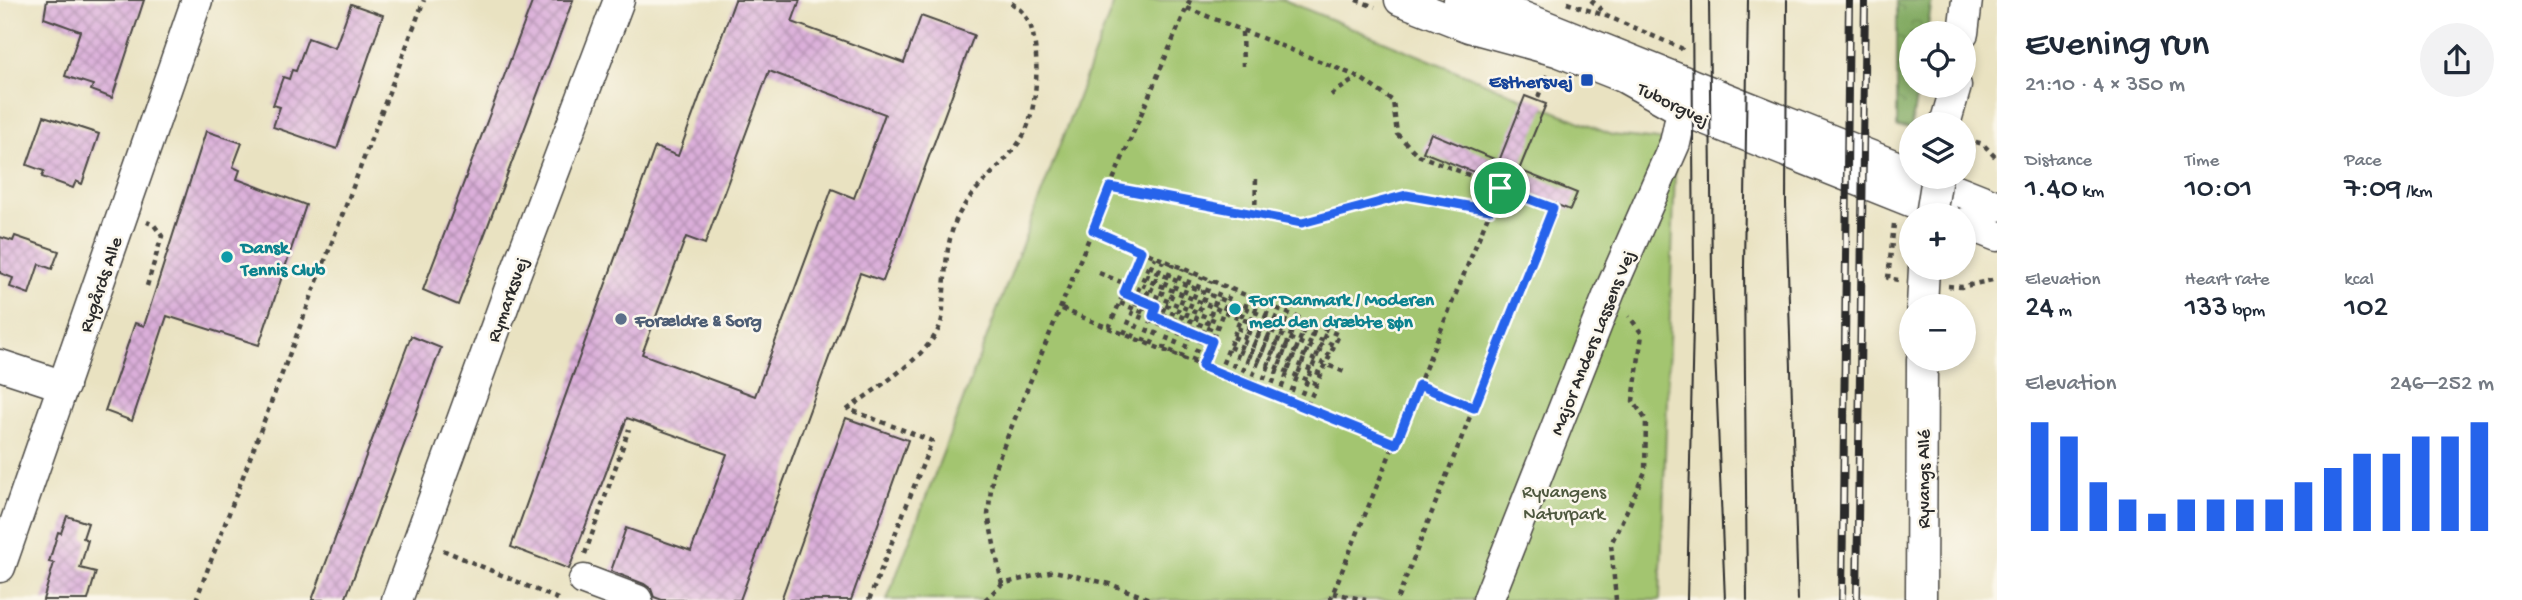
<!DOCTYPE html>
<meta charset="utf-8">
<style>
:root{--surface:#fff;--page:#f2f2f3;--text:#1f2937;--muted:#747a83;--accent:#2563eb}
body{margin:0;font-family:"Gochi Hand",sans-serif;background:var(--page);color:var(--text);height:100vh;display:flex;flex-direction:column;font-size:26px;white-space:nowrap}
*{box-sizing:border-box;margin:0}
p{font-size:23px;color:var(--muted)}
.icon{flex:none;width:38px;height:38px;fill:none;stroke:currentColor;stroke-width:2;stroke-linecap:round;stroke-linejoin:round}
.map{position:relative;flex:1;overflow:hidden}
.details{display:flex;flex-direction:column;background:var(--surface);width:525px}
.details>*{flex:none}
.controls{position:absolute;left:1899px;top:21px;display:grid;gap:14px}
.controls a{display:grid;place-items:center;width:77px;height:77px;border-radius:50%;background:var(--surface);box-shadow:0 4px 10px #0003;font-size:35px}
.pin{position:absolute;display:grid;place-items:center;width:60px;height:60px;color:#fff;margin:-30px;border:4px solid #fff;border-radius:50%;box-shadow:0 2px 7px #0007}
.round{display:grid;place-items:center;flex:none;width:74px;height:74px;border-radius:37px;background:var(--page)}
.head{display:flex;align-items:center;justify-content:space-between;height:119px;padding:0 28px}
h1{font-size:38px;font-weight:600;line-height:52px}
.stats{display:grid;grid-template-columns:repeat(3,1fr);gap:10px;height:119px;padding:7px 28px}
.stats div{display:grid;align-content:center}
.stats b{font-size:30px;font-weight:600}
.stats small{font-size:19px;font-weight:400}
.stats p{font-size:19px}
.chart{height:196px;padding:14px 28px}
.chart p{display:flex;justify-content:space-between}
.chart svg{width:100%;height:126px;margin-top:7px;stroke:var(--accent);stroke-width:6}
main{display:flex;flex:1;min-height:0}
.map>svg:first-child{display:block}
.forest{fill:url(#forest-crowns);stroke:#566a46;stroke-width:2}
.park{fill:#a3c56f;stroke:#67784d;stroke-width:2}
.building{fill:url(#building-cross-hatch);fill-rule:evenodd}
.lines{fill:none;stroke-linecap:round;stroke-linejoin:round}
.minor-casing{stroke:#484642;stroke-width:33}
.path{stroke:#484642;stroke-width:4.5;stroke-dasharray:5 5;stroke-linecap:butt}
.minor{stroke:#fff;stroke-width:30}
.tram{stroke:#2b2b2b;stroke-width:2}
.rail-casing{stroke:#2b2b2b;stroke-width:8}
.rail{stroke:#fbf7ec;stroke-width:5;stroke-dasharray:16;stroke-linecap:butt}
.minor-bridge-casing{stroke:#484642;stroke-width:33;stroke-linecap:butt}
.minor-bridge{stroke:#fff;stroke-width:30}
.route-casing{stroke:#fff;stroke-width:14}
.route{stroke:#2563eb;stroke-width:9}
.transit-dot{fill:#1a4fb4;stroke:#fbf7ec;stroke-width:2.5}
.culture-dot{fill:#0f9aa8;stroke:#fbf7ec;stroke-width:2.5}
.service-dot{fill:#5c6f8a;stroke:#fbf7ec;stroke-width:2.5}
.labels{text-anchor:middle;stroke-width:5;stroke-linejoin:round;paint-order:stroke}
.transit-label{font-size:19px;font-weight:bold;fill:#164399;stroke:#fbf7ec;text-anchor:end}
.street-label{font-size:19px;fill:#2b2b2b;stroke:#fbf7ec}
.culture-label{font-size:19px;font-weight:bold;fill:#0d838f;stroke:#fbf7ec;text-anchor:start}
.service-label{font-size:19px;font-weight:bold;fill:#4e5e75;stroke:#fbf7ec;text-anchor:start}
.park-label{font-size:19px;fill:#4f593f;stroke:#fbf7ec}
</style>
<main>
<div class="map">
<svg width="1997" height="600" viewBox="0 0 1997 600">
<defs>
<pattern id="forest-crowns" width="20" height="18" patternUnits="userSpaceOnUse" patternTransform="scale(1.75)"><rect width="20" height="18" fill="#82aa62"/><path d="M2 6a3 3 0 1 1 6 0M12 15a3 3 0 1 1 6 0" fill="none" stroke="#6b8b51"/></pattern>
<pattern id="building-cross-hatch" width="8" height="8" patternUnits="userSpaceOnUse" patternTransform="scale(1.75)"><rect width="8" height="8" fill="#dbafda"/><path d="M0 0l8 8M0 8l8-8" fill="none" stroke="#b28fb1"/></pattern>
</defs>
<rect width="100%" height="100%" fill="#fbf7ec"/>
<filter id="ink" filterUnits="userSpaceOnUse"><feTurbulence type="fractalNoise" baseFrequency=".0143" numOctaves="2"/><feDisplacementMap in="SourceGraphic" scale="14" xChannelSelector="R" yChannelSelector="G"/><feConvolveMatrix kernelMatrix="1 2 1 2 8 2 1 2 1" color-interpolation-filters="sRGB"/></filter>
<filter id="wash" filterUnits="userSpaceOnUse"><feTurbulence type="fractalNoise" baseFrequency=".00686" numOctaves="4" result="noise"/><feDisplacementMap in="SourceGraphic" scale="28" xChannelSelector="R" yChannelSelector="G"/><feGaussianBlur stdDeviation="1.57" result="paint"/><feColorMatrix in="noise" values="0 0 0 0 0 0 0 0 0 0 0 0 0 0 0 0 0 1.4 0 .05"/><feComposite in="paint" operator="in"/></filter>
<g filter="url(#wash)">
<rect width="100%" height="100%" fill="#e9e2c1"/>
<path class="forest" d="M1897,0H1932L1927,33H1911V86H1918L1911,128L1897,127Z"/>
<path class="park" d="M1115,0H1284L1612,135L1676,142L1660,600H887Z"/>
<g id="blocks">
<g class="building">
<path d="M47,0H144L112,98L91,90L93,85L65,76L80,31L44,18Z"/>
<path d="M533,0H573L458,305L423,290Z"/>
<path d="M735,0H800L792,22L904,63L921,16L974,35L883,281L860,273L740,600H662L654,597L651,589L644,584L611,571L626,528L691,551L727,454L627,418L569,569L511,547L655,147L678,156ZM769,71L885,114L854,198L832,189L755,396L642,354L686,237L705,244Z"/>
<path d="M351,4L383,15L337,149L273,127L280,107L273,105L283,77L289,79L292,70L296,71L308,38L335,48Z"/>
<path d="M1525,96L1546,104L1519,170L1577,193L1570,210L1423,152L1431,133L1499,161Z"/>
<path d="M44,116L99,134L82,184L76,181L73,188L42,177L44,171L27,165Z"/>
<path d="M206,131L242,143L233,167L240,170L237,179L306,205L259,345L167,316L132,421L105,411L135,323L144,326Z"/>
<path d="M15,236L59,251L52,269L39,264L29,294L10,287L13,278L0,273V237L13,241Z"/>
<path d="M411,336L441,348L345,600H312Z"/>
<path d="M846,418L908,440L851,600H781Z"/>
<path d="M67,516L88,523L83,538L88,540L80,568L96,572L88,600H43L54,563L49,562L58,532L61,533Z"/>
</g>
</g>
</g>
<g filter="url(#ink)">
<use href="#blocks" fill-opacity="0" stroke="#484642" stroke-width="2"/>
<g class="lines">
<defs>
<g id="minor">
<path d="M1400,0L1469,27L1557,51L1623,77L1682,110L1945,215"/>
<path d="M1459,0L1523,17L1911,172"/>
<path d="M1963,33L1967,0"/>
<path d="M1945,124L1956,86"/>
<path d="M1924,177L1997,206"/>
<path d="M1964,223L1997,236"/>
<path d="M1922,306L1924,268"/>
<path d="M0,365L64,386"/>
<path d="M0,567L197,0"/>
<path d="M584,580L637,600"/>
<path d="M397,600L510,288L619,0"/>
<path d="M1488,600L1610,291L1675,143L1688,83"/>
<path d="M1921,600L1922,359"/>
</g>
</defs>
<use href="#minor" class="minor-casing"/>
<g class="path">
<path d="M1356,0L1375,7"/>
<path d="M1591,0L1606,14"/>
<path d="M1567,3L1609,17L1681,48L1684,52"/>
<path d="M1187,8L1359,77L1393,101L1397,134L1418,155L1553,208L1397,600"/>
<path d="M1242,32L1243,66"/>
<path d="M1331,95L1358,77"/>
<path d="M1538,97L1547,75"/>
<path d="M1966,139L1983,144L1997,159"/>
<path d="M1110,187L1302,223L1406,195L1490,210"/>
<path d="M1255,214L1256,178"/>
<path d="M1894,224L1888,278L1898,280"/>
<path d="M1093,230L1339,335L1306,408"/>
<path d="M1136,264L1227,302"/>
<path d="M1099,273L1219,322"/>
<path d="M1132,274L1330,355"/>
<path d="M147,286L162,236L154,225L147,222"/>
<path d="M1948,286L1961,287L1997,279"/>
<path d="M1124,293L1216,331"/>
<path d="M1120,303L1212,341"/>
<path d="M1245,308L1334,345"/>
<path d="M1062,309L1396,444"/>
<path d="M1109,328L1141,251"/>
<path d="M1237,328L1347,373"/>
<path d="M1124,334L1155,257"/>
<path d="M1233,337L1321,374"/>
<path d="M1132,338L1163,261"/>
<path d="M1143,342L1173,264"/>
<path d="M1151,345L1183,269"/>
<path d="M1229,347L1317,384"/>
<path d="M1163,350L1192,273"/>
<path d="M1171,354L1202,277"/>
<path d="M1181,358L1211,281"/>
<path d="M1192,362L1222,285"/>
<path d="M1202,366L1232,289"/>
<path d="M1219,373L1249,297"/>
<path d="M1229,377L1259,301"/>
<path d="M1239,381L1270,306"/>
<path d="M1249,385L1279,310"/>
<path d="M1419,385L1474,408"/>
<path d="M1260,389L1288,314"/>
<path d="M1269,393L1297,317"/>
<path d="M1278,397L1307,321"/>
<path d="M1288,401L1316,326"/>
<path d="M1298,404L1327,330"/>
<path d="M443,550L560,600"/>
<path d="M585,554L629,429"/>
<path d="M1002,584L988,515L993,472L1110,187L1190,0"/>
<path d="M1333,593L1366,600"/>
<path d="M196,600L424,0"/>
<path d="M869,600L932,441L848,409C875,389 931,355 941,323C943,317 943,309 943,302C946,273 945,240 959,214C975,184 1006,165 1023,136C1038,110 1041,49 1029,22C1024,12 1016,6 1007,0"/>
<path d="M985,600L1002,584L1054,571L1110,584L1152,600"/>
<path d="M1330,600L1501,184"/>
<path d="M1616,600L1611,544L1645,472L1646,420L1633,401L1642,334L1629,316"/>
</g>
<use href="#minor" class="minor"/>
<g class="tram">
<path d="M1709,0L1712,275L1725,600"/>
<path d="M1787,0L1786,203L1798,600"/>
<path d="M1687,600L1694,276L1692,0"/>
<path d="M1747,600L1744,267L1748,0"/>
</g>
<defs>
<g id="rail">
<path d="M1842,600L1849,0"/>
<path d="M1857,600L1865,0"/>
</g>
</defs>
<use href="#rail" class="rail-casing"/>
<use href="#rail" class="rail"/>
<defs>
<path id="minor-bridge" d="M1931,215L1937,177"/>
</defs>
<use href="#minor-bridge" class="minor-bridge-casing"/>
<use href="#minor-bridge" class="minor-bridge"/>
</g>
</g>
<g class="lines" filter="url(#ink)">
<defs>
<path id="route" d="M1110,187L1302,223L1406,195L1490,210L1500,188L1553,208L1474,408L1419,385L1396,444L1202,366L1212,341L1153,316L1156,306L1124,293L1141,251L1093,230Z"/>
</defs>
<use href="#route" class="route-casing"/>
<use href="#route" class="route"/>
</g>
<rect class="transit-dot" x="1580" y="73" width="14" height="14" rx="3.5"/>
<g class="culture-dot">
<circle cx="227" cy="257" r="7"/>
<circle cx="1235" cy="309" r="7"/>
</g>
<circle class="service-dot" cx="621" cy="319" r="7"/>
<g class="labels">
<g class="transit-label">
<text x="1573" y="87">Esthersvej</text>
</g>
<g class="street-label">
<text transform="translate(1674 103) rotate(26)" y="7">Tuborgvej</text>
<text transform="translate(99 284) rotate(-71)" y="7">Rygårds Alle</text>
<text transform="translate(506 299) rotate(-70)" y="7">Rymarksvej</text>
<text transform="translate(1591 342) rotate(-68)" y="7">Major Anders Lassens Vej</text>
<text transform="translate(1922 479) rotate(-90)" y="7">Ryvangs Allé</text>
</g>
<g class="culture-label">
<text x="241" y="253">Dansk<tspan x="241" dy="22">Tennis Club</tspan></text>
<text x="1249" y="305">For Danmark / Moderen<tspan x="1249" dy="22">med den dræbte søn</tspan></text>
</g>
<g class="service-label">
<text x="635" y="326">Forældre &amp; Sorg</text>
</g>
<g class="park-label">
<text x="1564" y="497">Ryvangens<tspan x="1564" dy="22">Naturpark</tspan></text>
</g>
</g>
</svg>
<div class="controls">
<a><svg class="icon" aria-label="locate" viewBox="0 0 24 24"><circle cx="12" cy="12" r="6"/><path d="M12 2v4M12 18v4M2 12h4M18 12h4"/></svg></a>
<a><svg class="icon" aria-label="layers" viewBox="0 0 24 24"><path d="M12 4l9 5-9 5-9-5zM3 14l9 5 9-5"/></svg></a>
<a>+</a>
<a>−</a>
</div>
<div class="pin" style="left:1500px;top:188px;background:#1e9e55"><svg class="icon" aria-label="arrive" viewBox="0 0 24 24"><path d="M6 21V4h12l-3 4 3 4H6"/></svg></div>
</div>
<section class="details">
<div class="head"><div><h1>Evening run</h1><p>21:10 · 4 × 350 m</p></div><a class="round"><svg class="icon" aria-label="share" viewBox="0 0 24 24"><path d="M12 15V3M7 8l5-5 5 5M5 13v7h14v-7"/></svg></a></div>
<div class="stats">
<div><p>Distance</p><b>1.40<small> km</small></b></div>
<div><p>Time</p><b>10:01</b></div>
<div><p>Pace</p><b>7:09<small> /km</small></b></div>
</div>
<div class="stats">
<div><p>Elevation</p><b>24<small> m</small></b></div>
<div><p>Heart rate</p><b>133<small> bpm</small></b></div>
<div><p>kcal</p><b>102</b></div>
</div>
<div class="chart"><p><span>Elevation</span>246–252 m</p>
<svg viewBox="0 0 160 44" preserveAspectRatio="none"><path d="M5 44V6M15 44V11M25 44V27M35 44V33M45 44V38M55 44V33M65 44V33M75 44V33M85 44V33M95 44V27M105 44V22M115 44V17M125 44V17M135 44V11M145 44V11M155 44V6"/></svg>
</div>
</section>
</main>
